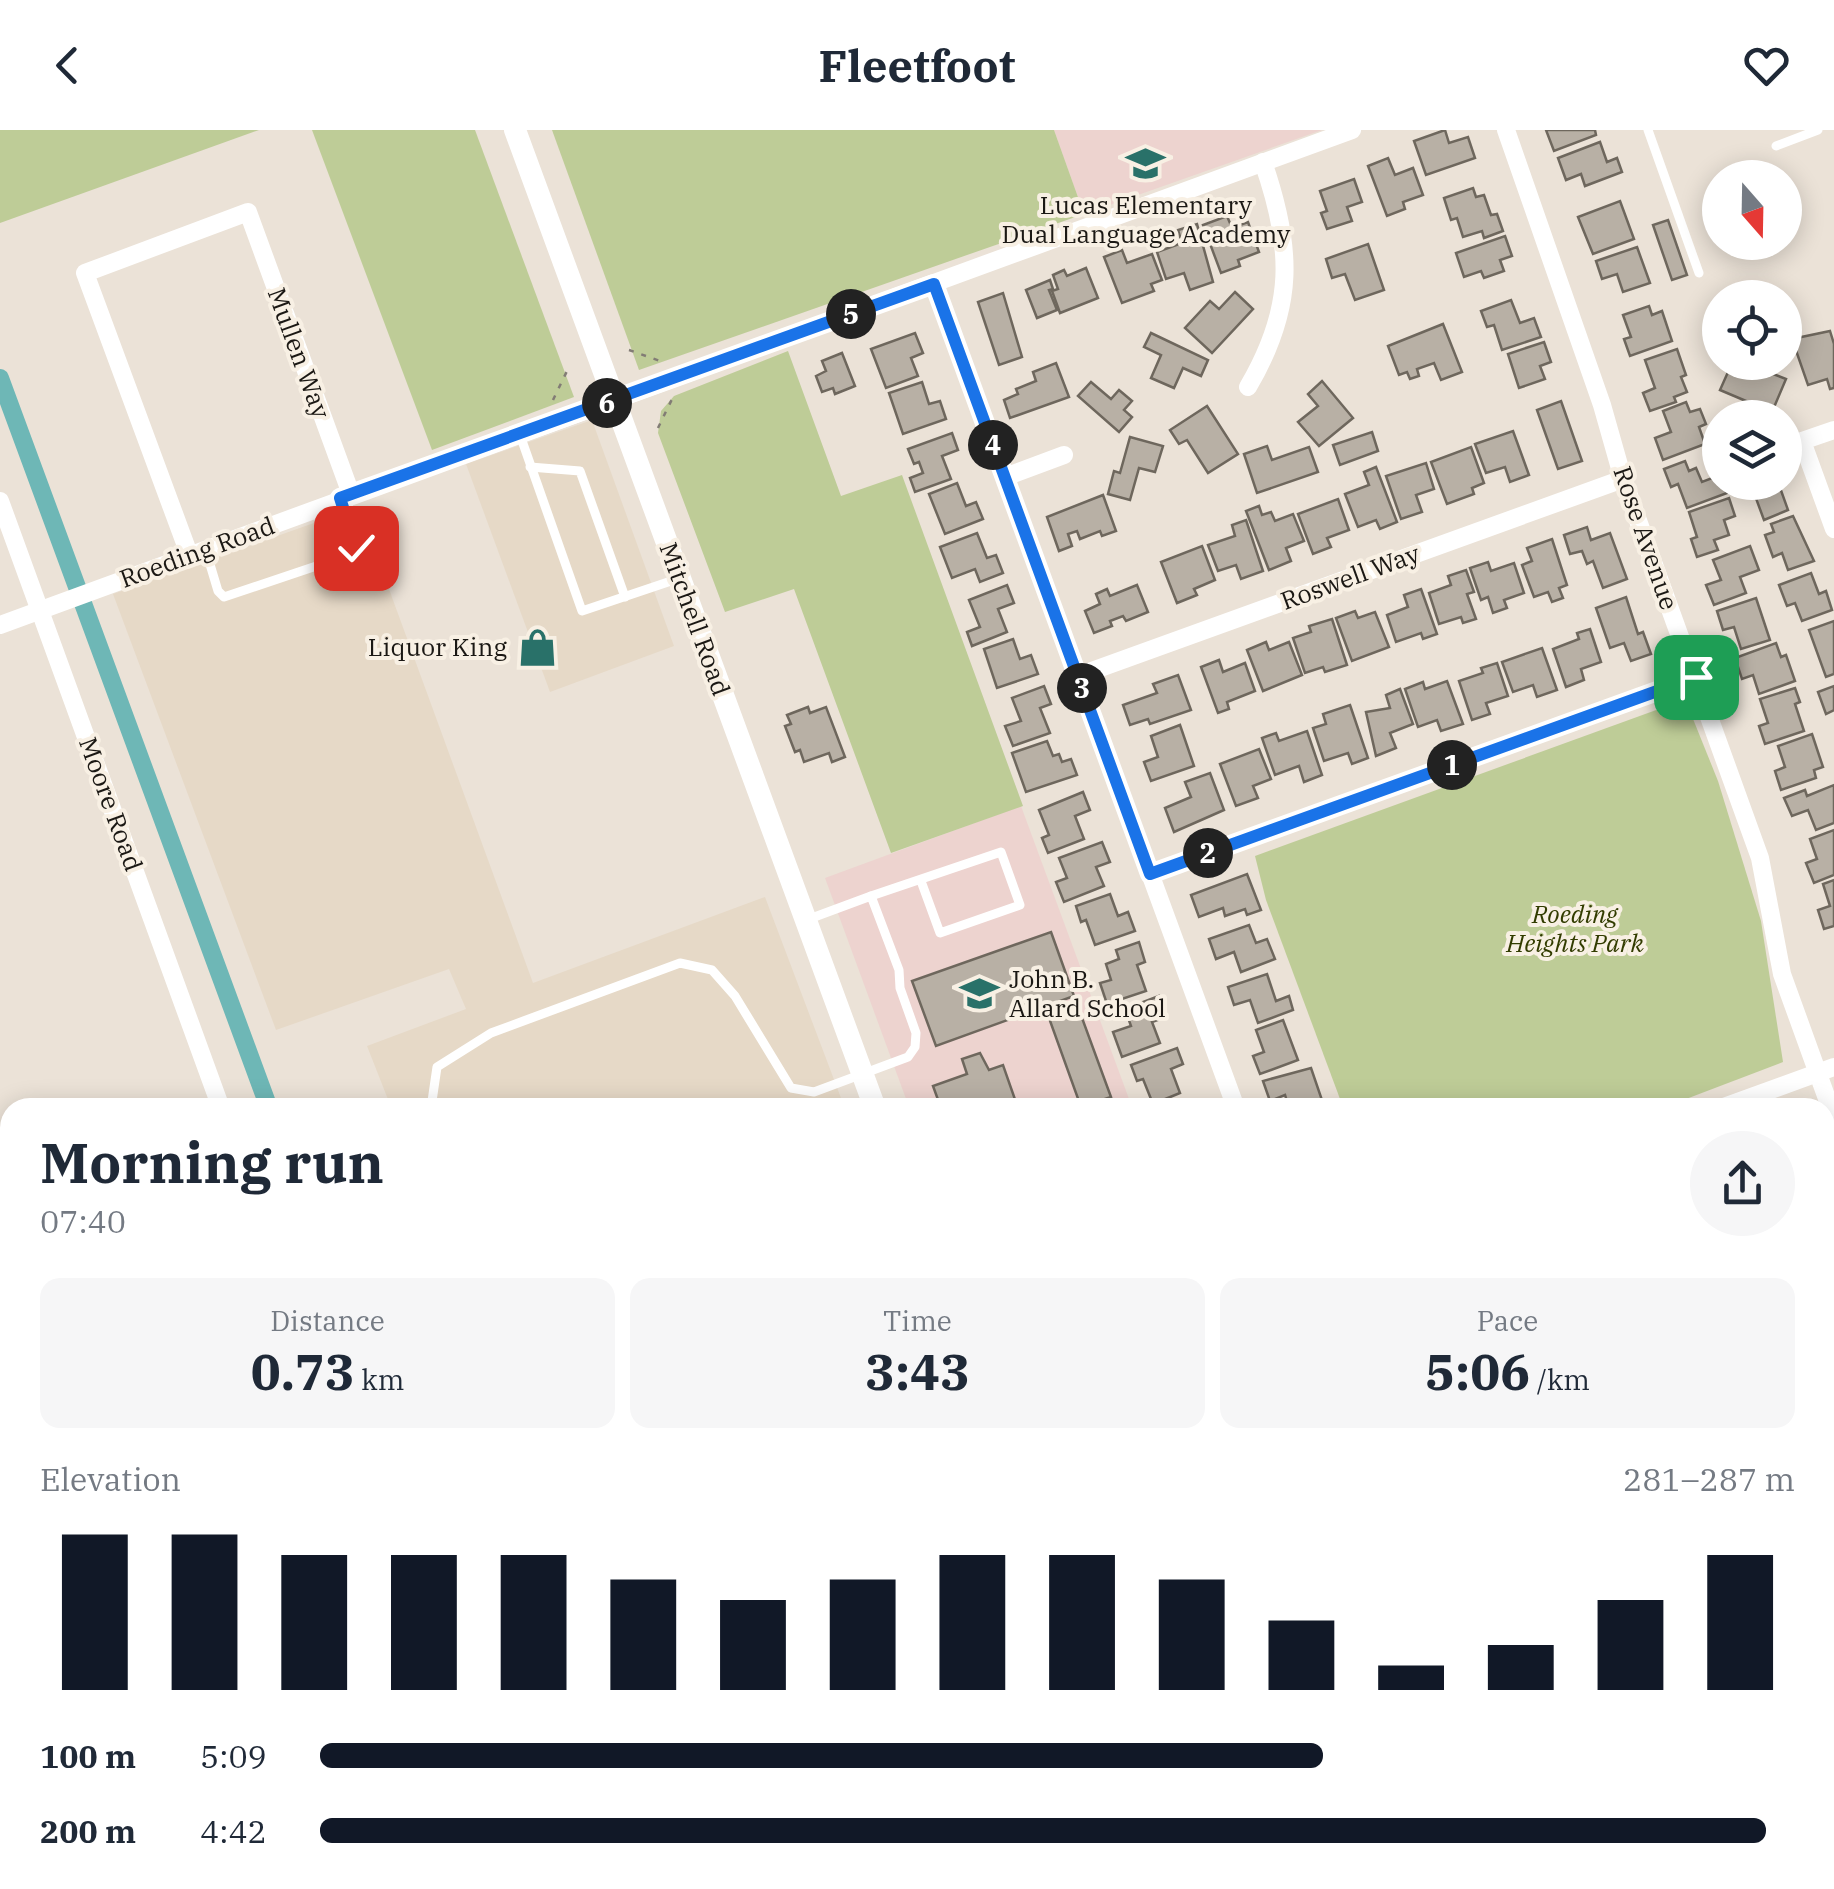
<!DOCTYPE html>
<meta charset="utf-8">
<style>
:root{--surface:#fff;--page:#f6f6f7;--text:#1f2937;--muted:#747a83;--accent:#111827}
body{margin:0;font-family:"IBM Plex Serif",serif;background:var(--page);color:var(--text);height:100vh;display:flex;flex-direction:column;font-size:38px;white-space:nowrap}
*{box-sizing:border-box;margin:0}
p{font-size:32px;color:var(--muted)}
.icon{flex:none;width:55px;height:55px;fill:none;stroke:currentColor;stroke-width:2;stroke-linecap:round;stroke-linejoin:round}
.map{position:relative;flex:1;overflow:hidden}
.panel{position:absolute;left:0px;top:968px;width:1835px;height:792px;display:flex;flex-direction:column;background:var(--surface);border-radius:30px 30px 0 0;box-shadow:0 5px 25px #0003}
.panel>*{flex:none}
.needle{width:65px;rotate:160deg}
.fabs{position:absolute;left:1702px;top:30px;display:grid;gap:20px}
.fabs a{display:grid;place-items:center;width:100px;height:100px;border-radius:50%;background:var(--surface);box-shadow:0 5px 25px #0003;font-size:50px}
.pin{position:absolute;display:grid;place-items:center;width:85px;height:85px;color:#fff;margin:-42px;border-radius:20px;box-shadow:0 5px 15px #0006}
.km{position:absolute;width:50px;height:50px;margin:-25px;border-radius:50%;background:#222;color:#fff;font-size:28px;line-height:50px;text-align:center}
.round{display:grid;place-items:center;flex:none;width:105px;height:105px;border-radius:52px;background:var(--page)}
.headline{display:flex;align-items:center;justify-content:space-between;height:170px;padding:0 40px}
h1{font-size:55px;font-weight:700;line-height:75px}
.figures{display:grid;grid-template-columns:repeat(3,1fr);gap:15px;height:170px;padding:10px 40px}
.figures div{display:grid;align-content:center;border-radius:20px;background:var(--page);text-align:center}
.figures b{font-size:50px;font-weight:700}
.figures small{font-size:28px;font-weight:400}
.figures p{font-size:28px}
.chart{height:280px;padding:20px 40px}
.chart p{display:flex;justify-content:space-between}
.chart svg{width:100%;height:180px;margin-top:10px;stroke:var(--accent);stroke-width:6}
ul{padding:0 40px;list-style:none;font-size:32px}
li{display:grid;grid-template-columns:160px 120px 1fr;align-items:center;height:75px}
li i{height:25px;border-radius:12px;background:var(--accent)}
header{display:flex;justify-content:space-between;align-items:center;height:130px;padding:0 40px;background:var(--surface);font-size:45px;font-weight:700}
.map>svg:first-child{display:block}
.built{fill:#e6d9c7}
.education{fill:#edd3cf}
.green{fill:#becc97}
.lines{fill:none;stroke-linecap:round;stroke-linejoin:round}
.canal{stroke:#6eb7b6;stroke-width:18}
.building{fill:#b8b0a5;stroke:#6e675d;stroke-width:2.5}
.path{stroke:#827c75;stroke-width:2.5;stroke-dasharray:5 8;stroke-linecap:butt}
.service{stroke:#fff;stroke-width:9}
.minor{stroke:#fff;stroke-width:18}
.tertiary{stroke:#fff;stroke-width:22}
.route-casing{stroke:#fff;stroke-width:20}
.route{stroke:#1a73e8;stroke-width:12}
.labels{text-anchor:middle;stroke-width:8;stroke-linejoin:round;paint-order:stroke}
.poi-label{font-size:25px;fill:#1b1814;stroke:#f8f0e4}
.street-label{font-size:25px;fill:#1b1814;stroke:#f8f0e4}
.park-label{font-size:25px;font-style:italic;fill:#323c00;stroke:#f8f0e4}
</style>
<header><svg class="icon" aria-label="back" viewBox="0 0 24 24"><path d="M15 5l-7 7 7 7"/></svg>Fleetfoot<svg class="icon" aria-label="heart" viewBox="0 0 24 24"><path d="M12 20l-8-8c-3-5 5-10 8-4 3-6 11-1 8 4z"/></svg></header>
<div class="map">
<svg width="1834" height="1759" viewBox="0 0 1834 1759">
<rect width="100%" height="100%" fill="#ebe2d7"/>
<g class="built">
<path d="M592,290L674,516L550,562L466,334Z"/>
<path d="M359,377L533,853L765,767L844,976L391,977L367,916L466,879L449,839L276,900L113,464Z"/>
<path d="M924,1750H1108L1111,1759H927Z"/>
<path d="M1178,1750H1815L1818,1759H1181Z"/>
</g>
<g class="education">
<path d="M1054,0H1322L1084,84Z"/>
<path d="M1021,676L1132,977H909L825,748Z"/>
</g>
<g class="green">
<path d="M0,0H259L0,93Z"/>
<path d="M312,0H475L574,267L432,320Z"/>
<path d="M552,0H1054L1084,84L639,240Z"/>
<path d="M788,221L841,366L902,345L1023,676L891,723L794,459L725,482L658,303L661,281L674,266Z"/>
<path d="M1687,574L1718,651L1761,791L1783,932L1665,977H1343L1266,770L1255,726L1670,575Z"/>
</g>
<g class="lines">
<g class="canal">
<path d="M0,248L269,978"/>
<path d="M553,1750L557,1759"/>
</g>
</g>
<g class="building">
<path d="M1445,0L1449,13L1468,7L1475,28L1426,45L1414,11Z"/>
<path d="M1546,0H1595L1596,5L1554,21Z"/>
<path d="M1600,12L1607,32L1617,28L1622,42L1585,56L1581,44L1566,50L1558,28Z"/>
<path d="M1388,28L1395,45L1413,38L1423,65L1403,72L1405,79L1387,86L1368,36Z"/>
<path d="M1354,49L1362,72L1347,77L1352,91L1327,99L1321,83L1327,81L1320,61Z"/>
<path d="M1473,58L1476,67L1484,65L1491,85L1497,84L1503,101L1484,108L1482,101L1463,107L1457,88L1451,90L1444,68Z"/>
<path d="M1620,71L1634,109L1593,124L1578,87Z"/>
<path d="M1227,86L1232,98L1248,92L1259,122L1238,130L1240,136L1221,143L1203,95Z"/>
<path d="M1668,90L1687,145L1672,150L1653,95Z"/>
<path d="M1197,94L1213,152L1190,160L1184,143L1166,149L1157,122L1182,113L1178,100Z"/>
<path d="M1505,106L1512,126L1500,130L1504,141L1484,148L1481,141L1464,147L1456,123Z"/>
<path d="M1368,114L1384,160L1355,170L1345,144L1332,148L1326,129Z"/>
<path d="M1637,117L1650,153L1623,162L1617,144L1602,149L1596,131Z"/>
<path d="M1122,120L1127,133L1152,124L1162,150L1151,154L1154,161L1122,173L1104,127Z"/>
<path d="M1086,138L1098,168L1060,183L1052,161L1058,159L1053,145L1064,140L1067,146Z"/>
<path d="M1050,150L1053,159L1049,160L1057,180L1037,188L1026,160Z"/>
<path d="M1235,162L1253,179L1212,223L1185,198L1210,171L1219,179Z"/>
<path d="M1003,163L1022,227L999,235L978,172Z"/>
<path d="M1511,170L1520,193L1534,188L1541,207L1502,220L1494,195L1487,197L1481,181Z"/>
<path d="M1649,176L1652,185L1662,181L1672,211L1630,226L1624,209L1631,207L1623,185Z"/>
<path d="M1443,194L1462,242L1441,250L1434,233L1417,239L1419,246L1410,249L1407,242L1399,245L1388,216Z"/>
<path d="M1830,201L1834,214V258L1830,259L1827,249L1808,255L1792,209Z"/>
<path d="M915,203L923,223L911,228L918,246L886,258L871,219Z"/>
<path d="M1151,203L1208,230L1201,246L1183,238L1174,258L1151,248L1161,225L1144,217Z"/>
<path d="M1544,212L1551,232L1540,236L1545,249L1519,258L1508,224Z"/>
<path d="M1677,219L1686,245L1681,247L1687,262L1674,267L1676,272L1650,281L1643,263L1655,258L1645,230Z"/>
<path d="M842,223L855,256L835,264L833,258L822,262L816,246L826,241L822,231Z"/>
<path d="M1742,232L1786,249L1772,282L1720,260L1728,242L1736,245Z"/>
<path d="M1056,233L1069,267L1010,288L1004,270L1018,264L1016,259L1036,251L1033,242Z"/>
<path d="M1322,251L1353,288L1319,316L1298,292L1318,276L1308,264Z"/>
<path d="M922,252L929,274L940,271L946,289L903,304L889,263Z"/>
<path d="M1091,252L1111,269L1119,260L1132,271L1124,280L1132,287L1119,302L1078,266Z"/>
<path d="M1561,271L1582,331L1558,339L1537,280Z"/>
<path d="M1686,272L1690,282L1700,279L1706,294L1699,297L1705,314L1663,330L1655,308L1671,302L1663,281Z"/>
<path d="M1207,276L1238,324L1208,343L1187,310L1179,314L1170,300Z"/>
<path d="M1513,301L1529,345L1510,352L1505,337L1486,343L1475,314Z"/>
<path d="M1372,302L1378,321L1340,335L1333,315Z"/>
<path d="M952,303L958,320L942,326L951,349L915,362L910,348L923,343L919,332L914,334L908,319Z"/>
<path d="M1130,307L1163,316L1155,342L1139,338L1130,370L1108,364L1114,341L1120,343Z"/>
<path d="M1267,316L1272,330L1309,317L1318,342L1257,363L1244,324Z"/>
<path d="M1471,317L1484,353L1472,358L1474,364L1447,374L1431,332Z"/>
<path d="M1685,331L1689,341L1696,338L1702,352L1720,345L1727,363L1687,378L1678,354L1671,357L1664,339Z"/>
<path d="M1426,333L1434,359L1416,365L1422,382L1401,389L1386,346Z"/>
<path d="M1376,337L1397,392L1380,399L1376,390L1358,397L1345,364L1369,355L1364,342Z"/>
<path d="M1750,352H1778L1788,380L1764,390Z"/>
<path d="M957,353L966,376L976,372L983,389L945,404L929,364Z"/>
<path d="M1103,365L1116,401L1102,406L1100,401L1080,409L1077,401L1068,404L1072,416L1059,421L1047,387Z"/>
<path d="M1729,368L1735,386L1724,390L1729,405L1714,410L1718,420L1697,427L1691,409L1697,407L1689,382Z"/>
<path d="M1338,369L1349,400L1327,408L1331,417L1313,424L1298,384Z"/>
<path d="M1259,376L1262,385L1271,382L1275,391L1293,384L1304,411L1286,418L1291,431L1269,440L1246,381Z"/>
<path d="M1793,386L1814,431L1788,440L1782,423L1773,427L1765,405L1774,402L1771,394Z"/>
<path d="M1246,390L1263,441L1241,449L1236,435L1218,441L1208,415L1235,406L1232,395Z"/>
<path d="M1587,397L1591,410L1610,403L1627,449L1603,458L1593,431L1587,434L1582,421L1570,424L1564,405Z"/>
<path d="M977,403L987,428L996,425L1003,443L980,452L975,439L952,448L940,417Z"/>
<path d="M1552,409L1567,455L1559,458L1563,468L1552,472L1548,462L1534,467L1522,435L1532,431L1527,418Z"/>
<path d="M1202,416L1215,450L1194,459L1197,465L1177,473L1161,432Z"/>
<path d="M1750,416L1759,440L1740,447L1746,463L1714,475L1706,455L1721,450L1713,430Z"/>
<path d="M1488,432L1491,441L1514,433L1524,463L1504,470L1507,478L1493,483L1488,467L1481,470L1470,438Z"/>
<path d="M1466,440L1474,462L1467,464L1476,489L1463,493L1461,487L1439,494L1429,463L1451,455L1448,446Z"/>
<path d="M1811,443L1819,464L1826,461L1832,480L1802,491L1795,473L1787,476L1779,455Z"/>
<path d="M1007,455L1014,473L998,479L1007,502L972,516L967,502L980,497L969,470Z"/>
<path d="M1137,455L1148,482L1126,491L1123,486L1110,491L1112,496L1094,503L1085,481L1100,474L1096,464L1107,459L1110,466Z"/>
<path d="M1421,459L1437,504L1423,509L1421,503L1396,512L1387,485L1408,477L1404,465Z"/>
<path d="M1626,467L1638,504L1643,502L1651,524L1631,531L1624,513L1610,518L1596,478Z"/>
<path d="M1756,468L1770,510L1741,519L1734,497L1723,500L1717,481Z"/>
<path d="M1355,481L1358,488L1375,482L1389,517L1352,531L1336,488Z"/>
<path d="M1332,489L1347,535L1325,542L1323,537L1305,543L1293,508L1311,502L1309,496Z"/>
<path d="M1834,491V544L1826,547L1809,500Z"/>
<path d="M1590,499L1601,532L1581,539L1584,550L1566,557L1553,519L1579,509L1577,503Z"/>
<path d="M1013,509L1020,529L1031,525L1038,544L997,558L984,519Z"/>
<path d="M1266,512L1269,520L1289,512L1302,545L1263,561L1247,520Z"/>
<path d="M1776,513L1781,527L1786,525L1795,551L1759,564L1753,545L1742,549L1735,528Z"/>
<path d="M1542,518L1557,560L1537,567L1533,555L1513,562L1502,532Z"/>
<path d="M1219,530L1223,542L1245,533L1255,561L1227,572L1229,579L1218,583L1201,537Z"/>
<path d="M1497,533L1508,566L1486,573L1490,584L1472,590L1459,551L1483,543L1481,538Z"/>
<path d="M1178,545L1191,580L1150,594L1148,589L1130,595L1123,575L1157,563L1153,554Z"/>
<path d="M1447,551L1463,594L1441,601L1437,590L1418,597L1405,559L1423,552L1425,559Z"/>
<path d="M1044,556L1051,574L1040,578L1050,603L1013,616L1005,596L1021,591L1012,568Z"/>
<path d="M1834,556V580L1826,584L1818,562Z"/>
<path d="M1795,558L1800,572L1795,574L1804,601L1765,614L1759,596L1768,593L1760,569Z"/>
<path d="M1400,559L1413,594L1390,603L1396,618L1376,626L1366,582L1390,578L1386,565Z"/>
<path d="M1350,575L1368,628L1352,634L1348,623L1324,631L1313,598L1326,594L1323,584Z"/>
<path d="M808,577L810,583L826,577L845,627L832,632L829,623L804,632L800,620L795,622L785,596L791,594L787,585Z"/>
<path d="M1180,595L1194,636L1151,651L1144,632L1158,627L1151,606Z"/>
<path d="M1307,601L1322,645L1304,652L1299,636L1275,645L1262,608L1276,603L1279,611Z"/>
<path d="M1812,604L1823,637L1814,640L1816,648L1781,660L1775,641L1785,637L1778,616Z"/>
<path d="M1047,611L1053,626L1059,624L1062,632L1071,629L1077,645L1026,662L1012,623Z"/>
<path d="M1259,619L1271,649L1253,656L1258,668L1236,676L1220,634Z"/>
<path d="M1210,643L1224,680L1174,702L1165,678L1191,667L1185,652Z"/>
<path d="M1834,655V693L1816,700L1808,680L1792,686L1784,668L1805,660L1807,666Z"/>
<path d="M1083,662L1090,680L1075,686L1084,709L1048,723L1042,708L1049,705L1039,680Z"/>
<path d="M1834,700V745L1814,753L1806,733L1817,729L1810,709Z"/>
<path d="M1102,712L1110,732L1096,737L1104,756L1064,772L1056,752L1067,748L1059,728Z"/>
<path d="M1247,744L1261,780L1247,785L1245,779L1225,786L1223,778L1199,787L1191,765Z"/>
<path d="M1834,750V796L1824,799L1818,780L1830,776L1823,754Z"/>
<path d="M1110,764L1118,786L1128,782L1135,801L1095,815L1086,790L1081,792L1076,776Z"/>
<path d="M1249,795L1256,813L1267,809L1275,829L1241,842L1234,822L1216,829L1209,809Z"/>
<path d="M1051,802L1074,866L936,916L912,851Z"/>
<path d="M1139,812L1145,832L1137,835L1146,861L1107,874L1100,853L1111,850L1106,834L1119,829L1116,820Z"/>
<path d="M1267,844L1276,871L1289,866L1293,880L1258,893L1250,870L1234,875L1228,857Z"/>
<path d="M1159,866L1166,887L1152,892L1160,913L1122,927L1113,902L1131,896L1125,879Z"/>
<path d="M1078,877L1111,967L1081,977L1049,888Z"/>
<path d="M1283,890L1298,930L1260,944L1253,926L1264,922L1256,900Z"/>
<path d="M1177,918L1183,934L1171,939L1180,963L1153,974L1143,949L1137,951L1131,935Z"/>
<path d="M980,923L989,940L1003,935L1018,978H941L933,956L967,944L962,929Z"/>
<path d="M1311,938L1324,976L1289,978L1285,965L1270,971L1263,951Z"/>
<path d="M1825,1089L1834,1109V1131L1827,1134Z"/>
<path d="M1834,1136V1181L1825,1184V1149L1830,1147L1827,1138Z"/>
<path d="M1834,1348V1390L1827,1393L1825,1351Z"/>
<path d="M1834,1651V1671L1831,1672L1834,1692L1825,1695V1654Z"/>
<path d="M1831,1707L1834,1714V1759L1825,1742V1710Z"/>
<path d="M1199,1750H1248L1251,1759H1203Z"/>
<path d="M1341,1750H1456L1431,1759H1344Z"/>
<path d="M1742,1750H1792L1796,1759H1745Z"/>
</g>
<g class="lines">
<g class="path">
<path d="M629,220L663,232"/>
<path d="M553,270L567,241"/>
<path d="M658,298L673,267"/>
</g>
<g class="service">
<path d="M1648,0L1699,143"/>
<path d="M1776,16L1818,0"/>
<path d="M520,305L582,481L677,449"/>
<path d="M530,337L580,341L625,467"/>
<path d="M206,421L218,461L224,467L346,426L355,418L341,368"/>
<path d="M871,766L1001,722L1020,775L940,803L921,751"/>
<path d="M431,978L437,937L491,903L680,833L712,840L735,866L791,958L814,962L908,927L915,917L916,903L900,858L899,840L871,766L809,789"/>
<path d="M1705,1750L1708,1759"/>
<path d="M1802,1750L1805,1759"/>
<path d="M987,1759L1010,1750"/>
<path d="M1491,1759L1516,1750"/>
</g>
<g class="minor">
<path d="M1506,0L1602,275L1623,349L1760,728L1782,844L1834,988"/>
<path d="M934,154L1236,978"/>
<path d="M1248,257C1295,177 1293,118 1263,32"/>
<path d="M1834,300L1802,311L1834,399"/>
<path d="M1005,347L1064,325"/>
<path d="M0,371L221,978"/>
<path d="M189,424L85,143L248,82L351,364"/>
<path d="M0,495L1352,0"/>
<path d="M1078,546L1623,349"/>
<path d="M1150,744L1695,547"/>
<path d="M1721,978L1834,937"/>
<path d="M1825,1511L1834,1535"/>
<path d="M507,1750L511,1759"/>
<path d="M921,1750L924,1759"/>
</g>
<g class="tertiary">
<path d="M515,0L875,978"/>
<path d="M1144,1750L1147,1759"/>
</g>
</g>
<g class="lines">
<defs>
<path id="route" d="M356,418L340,368L934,154L1150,744L1696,547"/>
</defs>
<use href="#route" class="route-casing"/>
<use href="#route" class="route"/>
</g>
<defs>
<symbol id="school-bare" viewBox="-9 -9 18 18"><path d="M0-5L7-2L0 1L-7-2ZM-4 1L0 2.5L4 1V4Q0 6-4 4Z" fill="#297169" stroke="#f8f0e4" stroke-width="2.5" paint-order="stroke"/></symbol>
<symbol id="shop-bare" viewBox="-9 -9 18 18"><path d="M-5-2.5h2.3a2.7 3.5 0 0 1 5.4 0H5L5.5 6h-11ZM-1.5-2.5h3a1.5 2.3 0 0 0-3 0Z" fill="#297169" stroke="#f8f0e4" stroke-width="2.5" paint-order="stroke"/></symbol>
</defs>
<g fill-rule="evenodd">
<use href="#school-bare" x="1118" y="6" width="55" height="55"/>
<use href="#shop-bare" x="510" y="490" width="55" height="55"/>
<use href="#school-bare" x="952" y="836" width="55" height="55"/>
</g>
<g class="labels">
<g class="poi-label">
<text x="1146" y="84">Lucas Elementary<tspan x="1146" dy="29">Dual Language Academy</tspan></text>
<text x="507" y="526" text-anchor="end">Liquor King</text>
<text x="1009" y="858" text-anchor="start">John B.<tspan x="1009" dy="29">Allard School</tspan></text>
</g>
<g class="street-label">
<text transform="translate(299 223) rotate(70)" y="9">Mullen Way</text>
<text transform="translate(1646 408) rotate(71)" y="9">Rose Avenue</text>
<text transform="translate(197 422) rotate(-20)" y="9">Roeding Road</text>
<text transform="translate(1350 447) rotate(-20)" y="9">Roswell Way</text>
<text transform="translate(695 489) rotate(70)" y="9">Mitchell Road</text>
<text transform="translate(111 674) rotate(70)" y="9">Moore Road</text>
</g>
<g class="park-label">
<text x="1575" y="793">Roeding<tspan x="1575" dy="29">Heights Park</tspan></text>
</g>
</g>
</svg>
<div class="fabs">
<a><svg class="needle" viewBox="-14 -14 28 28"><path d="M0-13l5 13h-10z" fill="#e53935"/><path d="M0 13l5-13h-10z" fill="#747a83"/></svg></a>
<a><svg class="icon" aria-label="locate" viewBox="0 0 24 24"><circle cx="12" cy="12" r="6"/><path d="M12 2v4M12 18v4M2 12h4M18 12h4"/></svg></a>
<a><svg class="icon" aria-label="layers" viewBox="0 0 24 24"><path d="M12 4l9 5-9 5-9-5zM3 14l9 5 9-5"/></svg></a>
</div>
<div class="pin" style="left:1696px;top:547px;background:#1e9e55"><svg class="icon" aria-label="arrive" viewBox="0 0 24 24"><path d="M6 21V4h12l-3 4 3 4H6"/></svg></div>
<div class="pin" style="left:356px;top:418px;background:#d93025"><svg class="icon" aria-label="check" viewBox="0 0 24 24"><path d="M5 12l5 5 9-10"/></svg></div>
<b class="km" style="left:1452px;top:635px">1</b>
<b class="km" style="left:1208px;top:723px">2</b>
<b class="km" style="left:1082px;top:558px">3</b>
<b class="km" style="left:993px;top:315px">4</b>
<b class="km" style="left:851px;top:184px">5</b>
<b class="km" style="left:607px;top:273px">6</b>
<section class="panel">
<div class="headline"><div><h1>Morning run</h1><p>07:40</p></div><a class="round"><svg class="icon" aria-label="share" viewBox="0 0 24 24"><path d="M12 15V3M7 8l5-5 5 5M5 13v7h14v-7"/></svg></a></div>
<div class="figures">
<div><p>Distance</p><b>0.73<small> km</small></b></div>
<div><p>Time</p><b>3:43</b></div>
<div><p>Pace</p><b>5:06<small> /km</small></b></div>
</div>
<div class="chart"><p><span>Elevation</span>281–287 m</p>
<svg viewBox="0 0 160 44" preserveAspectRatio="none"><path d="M5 44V6M15 44V6M25 44V11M35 44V11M45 44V11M55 44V17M65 44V22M75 44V17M85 44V11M95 44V11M105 44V17M115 44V27M125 44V38M135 44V33M145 44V22M155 44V11"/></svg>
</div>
<ul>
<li><b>100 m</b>5:09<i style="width:68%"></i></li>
<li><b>200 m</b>4:42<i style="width:98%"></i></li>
</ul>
</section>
</div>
